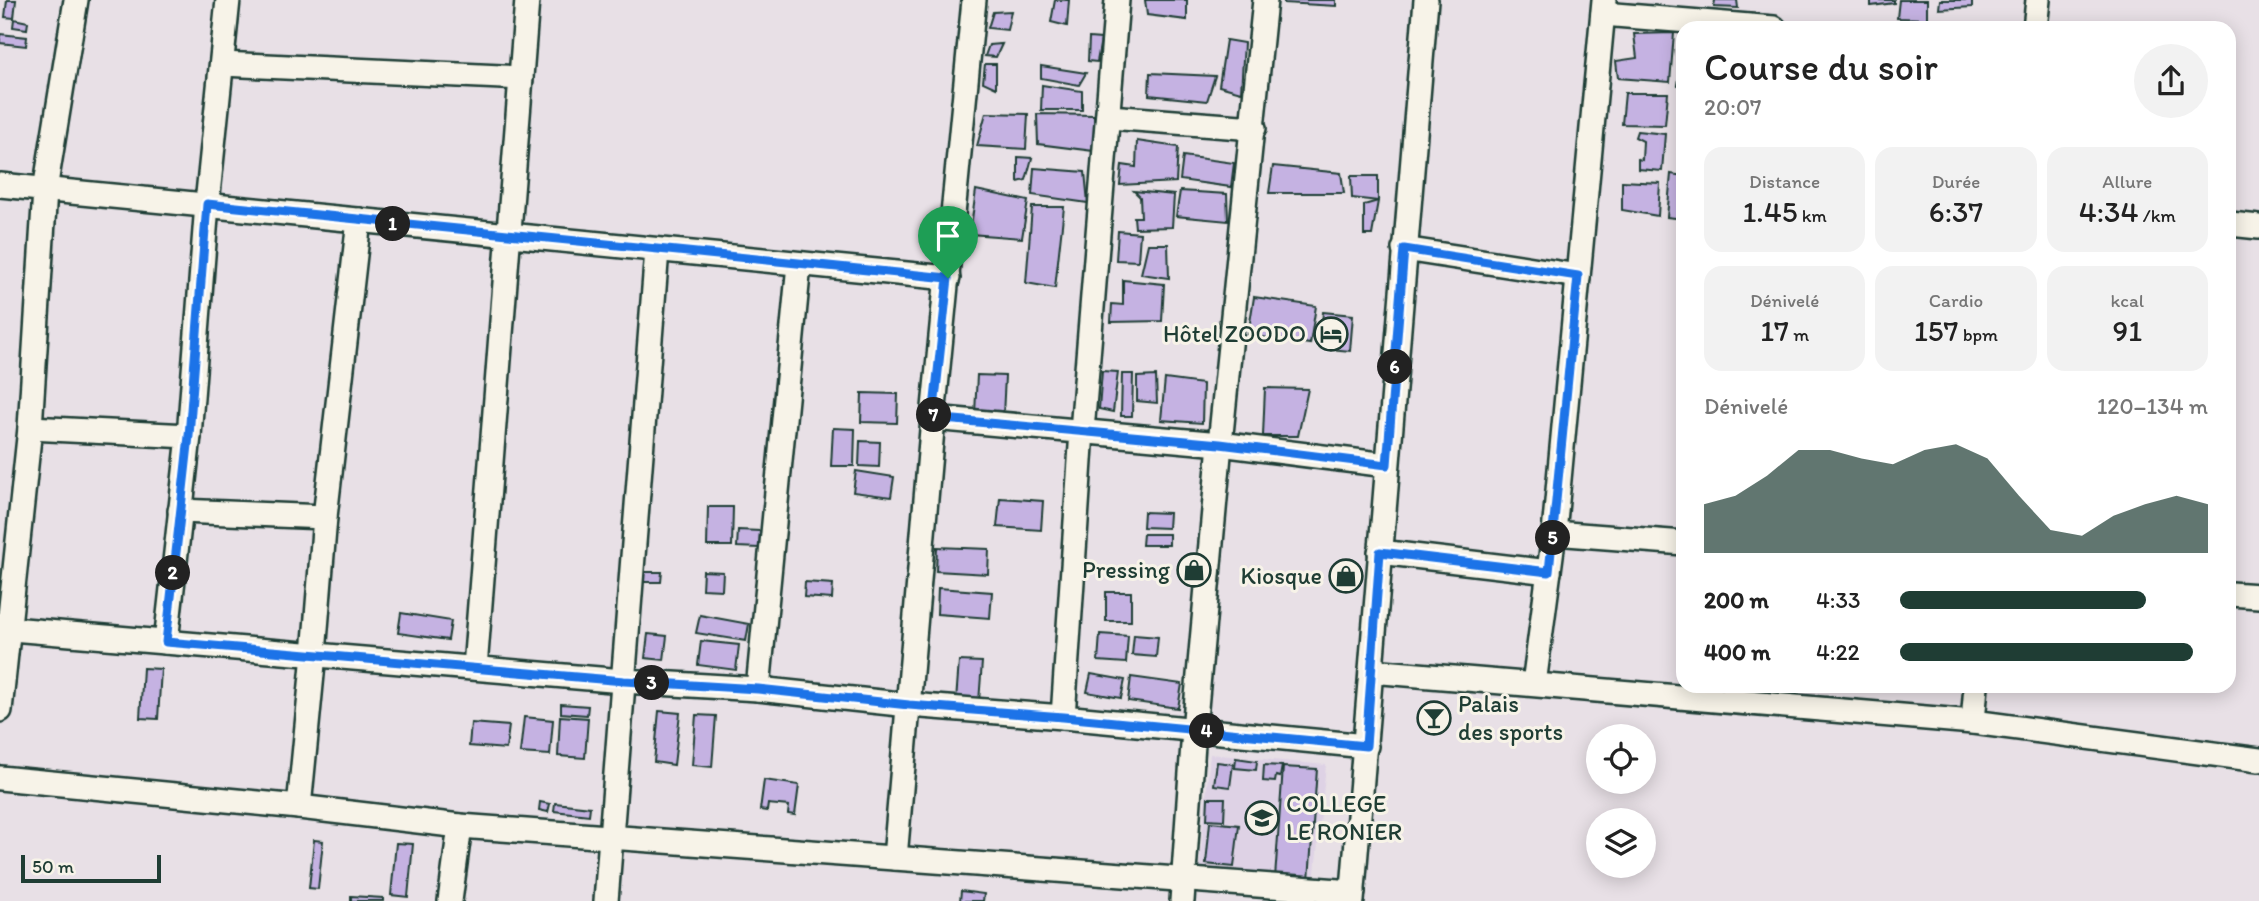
<!DOCTYPE html>
<html lang="fr">
<meta charset="utf-8">
<style>
:root{--surface:#fff;--page:#f2f2f2;--text:#222;--muted:#767676;--accent:#1f3d34}
body{margin:0;font-family:Itim,sans-serif;background:var(--page);color:var(--text);height:100vh;display:flex;flex-direction:column;font-size:26px;white-space:nowrap}
*{box-sizing:border-box;margin:0}
p{font-size:23px;color:var(--muted)}
.icon{flex:none;width:38px;height:38px;fill:none;stroke:currentColor;stroke-width:2;stroke-linecap:round;stroke-linejoin:round}
.map{position:relative;flex:1;overflow:hidden}
.drawer{position:absolute;left:1676px;top:21px;width:560px;height:672px;display:flex;flex-direction:column;background:var(--surface);border-radius:21px;box-shadow:0 4px 18px #0003}
.drawer>*{flex:none}
.fabs{position:absolute;left:1586px;top:724px;display:grid;gap:14px}
.fabs a{display:grid;place-items:center;width:70px;height:70px;border-radius:50%;background:var(--surface);box-shadow:0 4px 18px #0003;font-size:35px}
.scale{position:absolute;left:21px;bottom:18px;width:140px;box-sizing:border-box;padding-left:7px;border:4px solid #1f3d34;border-top:0;font-size:19px;line-height:24px;white-space:nowrap;color:#1f3d34;-webkit-text-stroke:5px #f7f3e8;paint-order:stroke}
.pin{position:absolute;display:grid;place-items:center;width:60px;height:60px;color:#fff;margin:-72px -30px;border-radius:50% 50% 50% 0;rotate:-45deg;box-shadow:0 0 7px #0007}
.pin .icon{rotate:45deg}
.km{position:absolute;width:35px;height:35px;margin:-18px;border-radius:50%;background:#222;color:#fff;font-size:19px;line-height:35px;text-align:center}
.round{display:grid;place-items:center;flex:none;width:74px;height:74px;border-radius:37px;background:var(--page)}
.overview{display:flex;align-items:center;justify-content:space-between;height:119px;padding:0 28px}
h1{font-size:38px;font-weight:600;line-height:52px}
.metrics{display:grid;grid-template-columns:repeat(3,1fr);gap:10px;height:119px;padding:7px 28px}
.metrics div{display:grid;align-content:center;border-radius:18px;background:var(--page);text-align:center}
.metrics b{font-size:30px;font-weight:600}
.metrics small{font-size:19px;font-weight:400}
.metrics p{font-size:19px}
.chart{height:196px;padding:14px 28px}
.chart p{display:flex;justify-content:space-between}
.chart svg{width:100%;height:126px;margin-top:7px;fill:var(--accent);opacity:.7}
ul{padding:0 28px;list-style:none;font-size:23px}
li{display:grid;grid-template-columns:112px 84px 1fr;align-items:center;height:52px}
li i{height:18px;border-radius:9px;background:var(--accent)}
.map>svg:first-child{display:block}
.built{fill:#ded2e5}
.building{fill:#c5b2e2;stroke:#1f3d34;stroke-width:2}
.lines{fill:none;stroke-linecap:round;stroke-linejoin:round}
.minor-casing{stroke:#1f3d34;stroke-width:28}
.minor{stroke:#f7f3e8;stroke-width:23}
.route-casing{stroke:#fff;stroke-width:14}
.route{stroke:#1a73e8;stroke-width:9}
.labels{text-anchor:middle;stroke-width:6;stroke-linejoin:round;paint-order:stroke}
.poi-label{font-size:24px;fill:#1f3d34;stroke:#f7f3e8;text-anchor:end}
</style>
<div class="map">
<svg width="2259" height="901" viewBox="0 0 2259 901">
<rect width="100%" height="100%" fill="#e8e0e6"/>
<filter id="ink" filterUnits="userSpaceOnUse"><feTurbulence type="fractalNoise" baseFrequency=".0143" numOctaves="2"/><feDisplacementMap in="SourceGraphic" scale="14" xChannelSelector="R" yChannelSelector="G"/><feConvolveMatrix kernelMatrix="1 2 1 2 8 2 1 2 1" color-interpolation-filters="sRGB"/></filter>
<g filter="url(#ink)">
<path class="built" d="M1210,754L1326,765L1314,882L1199,872Z"/>
<g class="building">
<path d="M7,0H16L14,18L5,17Z"/>
<path d="M1055,0H1069L1067,26L1051,22Z"/>
<path d="M1145,0H1187V20L1147,15Z"/>
<path d="M1284,0H1336V6L1284,3Z"/>
<path d="M1715,0H1737L1738,8L1714,7Z"/>
<path d="M1871,0H1894V3L1871,6Z"/>
<path d="M1899,0H1927V19L1897,18Z"/>
<path d="M1940,0H1972V7L1939,9Z"/>
<path d="M1011,11L1007,30L988,28L993,12Z"/>
<path d="M14,19L28,22L27,29L13,27Z"/>
<path d="M1674,33L1670,82L1618,78L1616,61L1637,58L1634,34Z"/>
<path d="M0,34L27,37L26,46L0,43Z"/>
<path d="M1089,38L1101,39L1097,62L1088,61Z"/>
<path d="M1226,40L1244,43L1241,92L1219,86Z"/>
<path d="M1002,44L996,57L985,56L989,45Z"/>
<path d="M1683,51L1684,85H1678Z"/>
<path d="M985,64H996V88L983,82Z"/>
<path d="M1041,66L1086,73L1079,85L1041,78Z"/>
<path d="M1150,73L1215,76L1207,101L1149,95Z"/>
<path d="M1042,85L1082,91V110H1041Z"/>
<path d="M1625,93H1668L1665,125L1622,124Z"/>
<path d="M986,113L1028,114L1026,149L977,146Z"/>
<path d="M1037,114L1094,115V151L1038,144Z"/>
<path d="M1637,131L1665,134L1662,171L1638,169V159L1642,160L1643,141L1635,137Z"/>
<path d="M1137,141L1178,147L1176,182L1120,185L1122,165L1136,167Z"/>
<path d="M1183,156L1234,163L1231,187L1180,180Z"/>
<path d="M1018,157L1032,158L1026,180L1018,182Z"/>
<path d="M1273,166L1341,173L1344,193H1269Z"/>
<path d="M1034,168L1085,172L1088,203L1032,195Z"/>
<path d="M1671,174L1684,176V219L1667,217Z"/>
<path d="M1351,176H1378V201L1352,198Z"/>
<path d="M1622,181L1660,183L1658,216L1622,210Z"/>
<path d="M976,190L1028,201L1022,238L970,234Z"/>
<path d="M1134,191L1174,195L1172,227L1135,228L1134,217H1141L1140,197Z"/>
<path d="M1180,191L1227,194L1228,221L1176,216Z"/>
<path d="M1378,201L1372,235H1364V205Z"/>
<path d="M1032,207H1064L1055,288L1026,283Z"/>
<path d="M1118,231L1140,233L1138,261L1116,260Z"/>
<path d="M1148,244H1168L1169,278L1141,274Z"/>
<path d="M1123,280L1164,284L1162,321L1111,322L1112,304L1123,305Z"/>
<path d="M1254,297L1316,306L1310,344L1248,335Z"/>
<path d="M1323,312L1353,315L1350,351L1320,348Z"/>
<path d="M1102,371L1118,372L1113,412L1099,409Z"/>
<path d="M1122,374H1133L1132,416H1121Z"/>
<path d="M977,375L1005,376L1003,415L975,413Z"/>
<path d="M1156,376L1157,403L1137,401V377Z"/>
<path d="M1165,379L1203,384L1202,423L1161,420Z"/>
<path d="M1265,388L1308,389L1298,436H1263Z"/>
<path d="M862,393L898,394L897,423L861,422Z"/>
<path d="M833,428L855,429L854,466H831Z"/>
<path d="M860,441L880,442L879,467L859,466Z"/>
<path d="M856,471L894,477L891,497L853,492Z"/>
<path d="M1000,498L1043,501L1041,530L997,527Z"/>
<path d="M708,507H733L732,546H707Z"/>
<path d="M1144,512L1169,513L1168,528L1143,527Z"/>
<path d="M738,530L760,531L759,548L737,547Z"/>
<path d="M1143,534H1169V545H1142Z"/>
<path d="M937,547L989,549L988,574L936,571Z"/>
<path d="M703,571L723,572L722,590L702,589Z"/>
<path d="M644,572H662L661,582H644Z"/>
<path d="M805,582L833,584L832,599L804,597Z"/>
<path d="M938,588L992,592L990,618L937,614Z"/>
<rect x="1106" y="592" width="25" height="29"/>
<path d="M401,613L451,621L448,640L398,633Z"/>
<path d="M700,615L749,624L746,641L696,633Z"/>
<path d="M648,634L667,636L664,660L645,658Z"/>
<path d="M1100,634L1128,636L1126,663L1098,661Z"/>
<path d="M1134,635L1158,637L1156,657L1132,655Z"/>
<path d="M701,641L739,645L736,670L698,665Z"/>
<path d="M959,661L982,662L979,702L956,701Z"/>
<path d="M143,668L161,669L158,719L140,718Z"/>
<path d="M1091,674L1125,680L1121,698L1087,692Z"/>
<path d="M1131,677L1182,684L1178,708L1128,701Z"/>
<path d="M561,704L588,706L587,715L561,713Z"/>
<path d="M659,711L680,713L674,765L654,762Z"/>
<path d="M696,715L716,716L712,767L692,765Z"/>
<path d="M560,716L588,718L585,758L558,756Z"/>
<path d="M524,717L553,720L550,755L520,753Z"/>
<path d="M471,723L509,726L506,749L469,746Z"/>
<path d="M1236,758L1257,761L1256,770L1235,768Z"/>
<path d="M1217,762L1233,764L1230,787L1214,785Z"/>
<path d="M1264,765L1282,766L1280,777L1276,776L1275,782L1263,781Z"/>
<path d="M1283,767L1317,769L1309,880L1275,878Z"/>
<path d="M764,780L799,785L795,815L788,814L789,806L768,804L767,811L760,810Z"/>
<path d="M1208,798H1225L1224,820L1207,819Z"/>
<path d="M540,802L550,804L548,812L539,810Z"/>
<path d="M555,803L590,807L589,815L554,811Z"/>
<path d="M1210,822L1239,825L1234,867L1206,864Z"/>
<path d="M314,840L323,841L318,889L309,888Z"/>
<path d="M396,843L413,844L408,897L391,895Z"/>
<path d="M961,891L984,894L983,901H960Z"/>
<path d="M351,896L383,898V901H351Z"/>
</g>
<g class="lines">
<defs>
<g id="minor">
<path d="M1603,14L1774,28"/>
<path d="M2035,28L2038,0"/>
<path d="M222,64L521,78"/>
<path d="M1109,117L1254,128"/>
<path d="M0,185L948,278"/>
<path d="M2230,224L2259,227"/>
<path d="M1404,249L1578,276"/>
<path d="M933,418L1220,444L1387,465"/>
<path d="M30,428L189,436"/>
<path d="M180,511L325,517"/>
<path d="M1554,533L1684,543"/>
<path d="M1380,552L1549,572"/>
<path d="M2230,594L2259,596"/>
<path d="M0,628L623,681L758,689L909,705L1063,717L1366,746"/>
<path d="M166,642L189,436L207,204L228,0"/>
<path d="M475,668L527,0"/>
<path d="M1371,671L1973,722L2259,760"/>
<path d="M1534,684L1554,533L1604,0"/>
<path d="M758,689L799,264"/>
<path d="M0,710L30,428L45,190L76,0"/>
<path d="M1063,717L1082,431L1117,0"/>
<path d="M1973,722L1976,686"/>
<path d="M0,778L299,807L460,826L1353,892"/>
<path d="M299,807L314,654L325,517L359,220"/>
<path d="M895,858L933,418L974,0"/>
<path d="M450,901L460,826"/>
<path d="M606,901L657,250"/>
<path d="M1182,901L1194,730L1220,444L1265,0"/>
<path d="M1352,901L1426,0"/>
</g>
</defs>
<use href="#minor" class="minor-casing"/>
<use href="#minor" class="minor"/>
</g>
</g>
<g class="lines" filter="url(#ink)">
<defs>
<path id="route" d="M207,204L948,278L933,418L1220,444L1387,465L1404,249L1578,276L1549,572L1380,552L1366,746L1063,717L909,705L758,689L624,681L166,642L189,436Z"/>
</defs>
<use href="#route" class="route-casing"/>
<use href="#route" class="route"/>
</g>
<defs>
<symbol id="hotel-ring" viewBox="-11 -11 22 22"><circle r="9.5" fill="#f7f3e8" stroke="#1f3d34" stroke-width="1.5"/><path d="M-6-4.5h1.5V1H6V5H4.5V3h-9V5H-6ZM-4 0a1.8 1.8 0 1 1 3.6 0ZM.5 0V-2.5h3Q6-2.5 6 0Z" fill="#1f3d34"/></symbol>
<symbol id="shop-ring" viewBox="-11 -11 22 22"><circle r="9.5" fill="#f7f3e8" stroke="#1f3d34" stroke-width="1.5"/><path d="M-5-2.5h2.3a2.7 3.5 0 0 1 5.4 0H5L5.5 6h-11ZM-1.5-2.5h3a1.5 2.3 0 0 0-3 0Z" fill="#1f3d34"/></symbol>
<symbol id="bar-ring" viewBox="-11 -11 22 22"><circle r="9.5" fill="#f7f3e8" stroke="#1f3d34" stroke-width="1.5"/><path d="M-6-5H6L.8 .8V4.5H3.5V6h-7V4.5H-.8V.8Z" fill="#1f3d34"/></symbol>
<symbol id="school-ring" viewBox="-11 -11 22 22"><circle r="9.5" fill="#f7f3e8" stroke="#1f3d34" stroke-width="1.5"/><path d="M0-5L7-2L0 1L-7-2ZM-4 1L0 2.5L4 1V4Q0 6-4 4Z" fill="#1f3d34"/></symbol>
</defs>
<g fill-rule="evenodd">
<use href="#hotel-ring" x="1312" y="315" width="38" height="38"/>
<use href="#shop-ring" x="1175" y="551" width="38" height="38"/>
<use href="#shop-ring" x="1327" y="557" width="38" height="38"/>
<use href="#bar-ring" x="1415" y="699" width="38" height="38"/>
<use href="#school-ring" x="1243" y="799" width="38" height="38"/>
</g>
<g class="labels">
<g class="poi-label">
<text x="1306" y="342">Hôtel ZOODO</text>
<text x="1170" y="578">Pressing</text>
<text x="1322" y="584">Kiosque</text>
<text x="1458" y="712" text-anchor="start">Palais<tspan x="1458" dy="28">des sports</tspan></text>
<text x="1286" y="812" text-anchor="start">COLLEGE<tspan x="1286" dy="28">LE RONIER</tspan></text>
</g>
</g>
</svg>
<div class="fabs">
<a><svg class="icon" aria-label="locate" viewBox="0 0 24 24"><circle cx="12" cy="12" r="6"/><path d="M12 2v4M12 18v4M2 12h4M18 12h4"/></svg></a>
<a><svg class="icon" aria-label="layers" viewBox="0 0 24 24"><path d="M12 4l9 5-9 5-9-5zM3 14l9 5 9-5"/></svg></a>
</div>
<div class="scale">50 m</div>
<div class="pin" style="left:948px;top:278px;background:#1e9e55"><svg class="icon" aria-label="arrive" viewBox="0 0 24 24"><path d="M6 21V4h12l-3 4 3 4H6"/></svg></div>
<b class="km" style="left:393px;top:224px">1</b>
<b class="km" style="left:173px;top:573px">2</b>
<b class="km" style="left:652px;top:683px">3</b>
<b class="km" style="left:1207px;top:731px">4</b>
<b class="km" style="left:1553px;top:538px">5</b>
<b class="km" style="left:1395px;top:367px">6</b>
<b class="km" style="left:934px;top:415px">7</b>
<section class="drawer">
<div class="overview"><div><h1>Course du soir</h1><p>20:07</p></div><a class="round"><svg class="icon" aria-label="share" viewBox="0 0 24 24"><path d="M12 15V3M7 8l5-5 5 5M5 13v7h14v-7"/></svg></a></div>
<div class="metrics">
<div><p>Distance</p><b>1.45<small> km</small></b></div>
<div><p>Durée</p><b>6:37</b></div>
<div><p>Allure</p><b>4:34<small> /km</small></b></div>
</div>
<div class="metrics">
<div><p>Dénivelé</p><b>17<small> m</small></b></div>
<div><p>Cardio</p><b>157<small> bpm</small></b></div>
<div><p>kcal</p><b>91</b></div>
</div>
<div class="chart"><p><span>Dénivelé</span>120–134 m</p>
<svg viewBox="0 0 160 44" preserveAspectRatio="none"><path d="M0 44V27L10 24L20 17L30 8L40 8L50 11L60 13L70 8L80 6L90 11L100 24L110 36L120 38L130 31L140 27L150 24L160 27V44z"/></svg>
</div>
<ul>
<li><b>200 m</b>4:33<i style="width:80%"></i></li>
<li><b>400 m</b>4:22<i style="width:95%"></i></li>
</ul>
</section>
</div>
